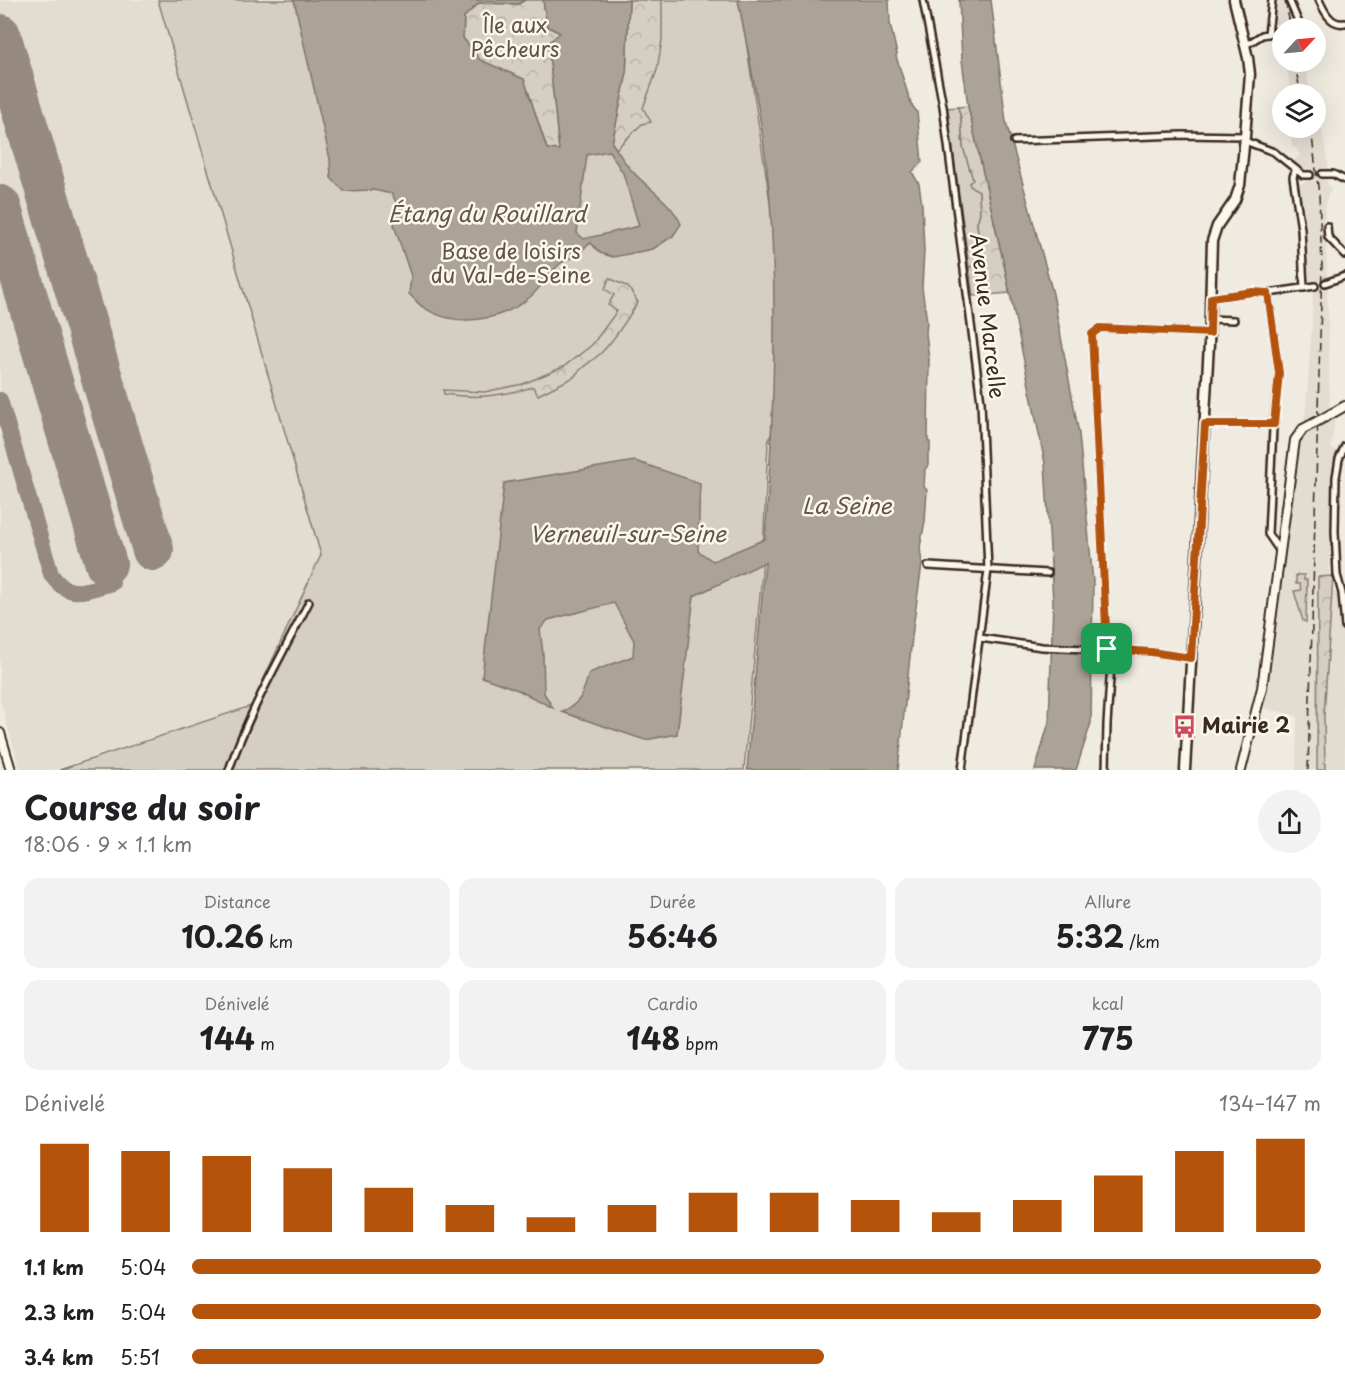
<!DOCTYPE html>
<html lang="fr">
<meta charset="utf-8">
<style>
:root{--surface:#fff;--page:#f2f2f2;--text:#202124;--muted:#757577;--accent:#b45309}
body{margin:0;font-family:"Playpen Sans",sans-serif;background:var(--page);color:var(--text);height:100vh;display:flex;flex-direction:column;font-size:22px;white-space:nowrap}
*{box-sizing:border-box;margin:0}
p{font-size:20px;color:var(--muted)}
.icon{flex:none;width:33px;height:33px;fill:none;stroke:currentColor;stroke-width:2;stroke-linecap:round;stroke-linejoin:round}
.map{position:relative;height:770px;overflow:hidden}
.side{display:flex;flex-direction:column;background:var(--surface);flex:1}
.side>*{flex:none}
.needle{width:39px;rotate:64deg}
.fabs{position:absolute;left:1272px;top:18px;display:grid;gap:12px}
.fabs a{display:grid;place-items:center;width:54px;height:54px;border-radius:50%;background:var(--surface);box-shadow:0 6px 24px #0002;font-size:30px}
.pin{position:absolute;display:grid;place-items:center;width:51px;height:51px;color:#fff;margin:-26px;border-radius:12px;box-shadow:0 3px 9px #0006}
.round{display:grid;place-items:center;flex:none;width:63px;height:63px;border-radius:32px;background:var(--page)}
.summary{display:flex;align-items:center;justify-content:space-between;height:102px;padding:0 24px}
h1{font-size:33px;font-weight:700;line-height:45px}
.stats{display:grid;grid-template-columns:repeat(3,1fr);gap:9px;height:102px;padding:6px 24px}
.stats div{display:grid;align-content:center;border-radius:15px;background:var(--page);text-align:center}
.stats b{font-size:30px;font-weight:700}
.stats small{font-size:16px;font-weight:400}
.stats p{font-size:16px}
.chart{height:168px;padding:12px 24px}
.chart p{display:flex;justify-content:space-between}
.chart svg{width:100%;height:108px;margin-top:6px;stroke:var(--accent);stroke-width:6}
ul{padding:0 24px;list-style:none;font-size:20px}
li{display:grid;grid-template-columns:96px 72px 1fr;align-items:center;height:45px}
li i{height:15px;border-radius:8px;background:var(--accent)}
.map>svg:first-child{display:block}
.built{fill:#e2dcd1}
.green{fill:#d5cec3;stroke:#887c70;stroke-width:1.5}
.forest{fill:url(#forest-crowns);stroke:#887c70;stroke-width:1.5}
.water{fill:#aca397;stroke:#7f7367;stroke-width:1.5;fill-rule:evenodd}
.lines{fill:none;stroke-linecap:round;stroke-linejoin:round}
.taxiway{stroke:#968a7f;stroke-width:16}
.runway{stroke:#968a7f;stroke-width:42}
.street-tunnel{stroke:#ccc4b9;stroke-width:5;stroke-dasharray:5 2.5;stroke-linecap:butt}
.street-casing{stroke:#3b2a1e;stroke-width:10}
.secondary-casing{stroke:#3b2a1e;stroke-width:12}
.primary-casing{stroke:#3b2a1e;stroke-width:13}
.street{stroke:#fbf7ec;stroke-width:5}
.secondary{stroke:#fbf7ec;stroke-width:8}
.primary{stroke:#fbf7ec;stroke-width:8}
.rail{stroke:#3b2a1e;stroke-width:1.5;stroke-dasharray:9 4.5;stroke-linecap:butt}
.secondary-bridge-casing{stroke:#3b2a1e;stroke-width:12;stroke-linecap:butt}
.secondary-bridge{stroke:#fbf7ec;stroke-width:8}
.route-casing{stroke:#fff;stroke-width:12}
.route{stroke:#b45309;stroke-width:8}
.labels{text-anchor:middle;stroke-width:5;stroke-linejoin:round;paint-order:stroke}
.park-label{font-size:21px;fill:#625347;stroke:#fbf7ec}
.street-label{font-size:21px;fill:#3b2a1e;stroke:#fbf7ec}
.poi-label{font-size:21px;font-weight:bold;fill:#3b2a1e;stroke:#fbf7ec;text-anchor:start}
.water-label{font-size:22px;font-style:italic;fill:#635448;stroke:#fbf7ec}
</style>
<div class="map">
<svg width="1345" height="770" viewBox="0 0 1345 770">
<defs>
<pattern id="forest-crowns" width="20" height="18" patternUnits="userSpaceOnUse" patternTransform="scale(1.5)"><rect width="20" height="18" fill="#d5cec3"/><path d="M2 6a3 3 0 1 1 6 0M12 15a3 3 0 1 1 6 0" fill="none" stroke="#b8b1a7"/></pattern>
</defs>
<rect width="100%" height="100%" fill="#f0ebe0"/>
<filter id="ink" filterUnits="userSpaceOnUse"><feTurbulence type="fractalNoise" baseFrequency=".0167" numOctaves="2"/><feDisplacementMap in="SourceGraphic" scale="12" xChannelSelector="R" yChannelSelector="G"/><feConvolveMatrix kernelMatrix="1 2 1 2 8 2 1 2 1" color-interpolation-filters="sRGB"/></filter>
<g filter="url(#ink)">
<g class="built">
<path d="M0,0H158L321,555L249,706L53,770H20L0,700Z"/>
<path d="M1274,0H1287L1294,19L1295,28H1282V39L1281,28L1277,27L1274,21Z"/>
<path d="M1286,62H1305L1310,94H1291Z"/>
<path d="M1316,111L1321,125L1329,169L1323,174L1331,189L1327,196L1324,225L1326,231L1330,409L1335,420L1331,448L1337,451L1332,466L1329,591L1339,592L1344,633L1343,718L1345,730V770H1296L1297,716L1263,708L1286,526L1306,408L1312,322L1313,284L1309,282L1305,215L1299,185L1310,179V174L1304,173L1292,163L1300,155L1296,147L1292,148L1291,128H1316Z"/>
</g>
<g class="green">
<path d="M158,0H740L776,242L773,429L768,443L762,573L744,770H59L251,706L321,555Z"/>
<path d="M958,107L961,118L963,147L979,191L980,213L977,223L982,265L969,267L947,108Z"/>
<path d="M1296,575H1304V580H1307L1306,622L1303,621L1294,591L1301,590L1300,584H1296Z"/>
</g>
<g class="forest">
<path d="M525,0H543L547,26L561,33L548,43L559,150L547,149L524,79L480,60L463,38L464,17L479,3L518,4Z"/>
<path d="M629,0H662V40L657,70L643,108L651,122L642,124L616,149L612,143L626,77Z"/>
<path d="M968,106L1005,269L1010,293L973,296L969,267L982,265L977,223L980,213L979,191L970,186L969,183L973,180L963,147L961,118L958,107Z"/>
<path d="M609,278L628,287L638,302C627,319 616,338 602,352C593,361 581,366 574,377L538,395L533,387C500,396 477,399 444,394L443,390L484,392L523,384L563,367L592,345L617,311L608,305L614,295L605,289Z"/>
<path d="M1333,576L1324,716L1325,770H1317L1318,577Z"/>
</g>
<g class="water">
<path d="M294,0H525L518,4L479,3L464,17L463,38L480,60L524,79L547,149L559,150L548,43L560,33L547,26L543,0H629L626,77L612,143C619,153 626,166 635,174C650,190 672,203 681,224L673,236L653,249L613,257L600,253L591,243C584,246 583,250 578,254C573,258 566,259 561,263C550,272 542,287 530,297C502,321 455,329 423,307C418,304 414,298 409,294L411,276L394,225L399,208L392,194L373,190L344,191L331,178L330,159ZM609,151L623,173L639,226L584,239L577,233L587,155Z"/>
<path d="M738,0H889L890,24L897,54L896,56L911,104L917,112L922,162L912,172L919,184L922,205L924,250L922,288L927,321L926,333L929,360L928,441L930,442V452L928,453V466L925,469L924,487L927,490L925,521L920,547L922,564L913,628L898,770H747L765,562L694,596L677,734L645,740L562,712C583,701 582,695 589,673L633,656L634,641L614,603L548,620L540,629L543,654L544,693L553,708L518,690L482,677L504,483L635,461L700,483L698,551L713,561L765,539C773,427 778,314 770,202C765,136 751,65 738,0Z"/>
<path d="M959,0H991L1006,122L1053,294L1079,434L1093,582L1091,723L1076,770H1035L1049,722L1053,601L1045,463L1005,269L968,106L962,60Z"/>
</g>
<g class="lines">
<path class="taxiway" d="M0,400L51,574C68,601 86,590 112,583L106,564"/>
<g class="runway">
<path d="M0,35L153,550"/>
<path d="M0,206L106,564"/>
</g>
<path class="street-tunnel" d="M1310,175L1322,174"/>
<defs>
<g id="street">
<path d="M923,0L943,106L981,402L988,570L962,770"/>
<path d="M1289,0L1298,21V27L1294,28"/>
<path d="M1319,0C1324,11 1331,26 1345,23"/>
<path d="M1268,34L1272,0"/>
<path d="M1246,45L1262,35L1282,31"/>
<path d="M1014,141L1182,135L1245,136"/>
<path d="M1245,141L1274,152L1303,175H1310"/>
<path d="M1295,171L1293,177L1301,229L1304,288"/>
<path d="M1322,174H1333L1345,180"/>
<path d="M1327,226L1328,237L1345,255"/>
<path d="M1325,283L1345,276"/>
<path d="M1268,293L1279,373L1273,428L1268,534L1279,550"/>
<path d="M1211,298L1253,292L1268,293L1289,290L1315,286"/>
<path d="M1210,319L1234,320"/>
<path d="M1205,424H1274"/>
<path d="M1345,446L1339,459L1336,477L1335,531L1337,575L1342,593L1345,627"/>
<path d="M928,566L1048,573"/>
<path d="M980,638L1042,647L1151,652L1191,658"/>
<path d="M1107,649L1092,334L1100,328L1210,333"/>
<path d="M229,770C249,711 281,657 309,602"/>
<path d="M1106,770L1107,724L1112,649"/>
</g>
<g id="secondary">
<path d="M1331,414L1345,406"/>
<path d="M0,733L11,770"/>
<path d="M1241,770L1262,688L1295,440L1303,429"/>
</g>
<path id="primary" d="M1185,770L1209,344L1212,241L1217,226L1235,200L1240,185L1245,136L1250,74L1248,58L1234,0"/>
</defs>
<use href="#street" class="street-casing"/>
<use href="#secondary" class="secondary-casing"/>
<use href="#primary" class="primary-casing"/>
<use href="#street" class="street"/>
<use href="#secondary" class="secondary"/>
<use href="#primary" class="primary"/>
<g class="rail">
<path d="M1285,0L1291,28"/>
<path d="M1294,62L1301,94"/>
<path d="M1308,770L1322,265L1319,195L1311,128"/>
</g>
<defs>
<path id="secondary-bridge" d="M1303,429L1331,414"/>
</defs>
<use href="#secondary-bridge" class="secondary-bridge-casing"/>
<use href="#secondary-bridge" class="secondary-bridge"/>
</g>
</g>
<g class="lines" filter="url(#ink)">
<defs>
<path id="route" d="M1253,292L1268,293L1279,373L1274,424H1205L1191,658L1151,652L1107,649L1092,334L1100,328L1210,333L1211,298Z"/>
</defs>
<use href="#route" class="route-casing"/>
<use href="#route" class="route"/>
</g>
<defs>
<symbol id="bus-bare" viewBox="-9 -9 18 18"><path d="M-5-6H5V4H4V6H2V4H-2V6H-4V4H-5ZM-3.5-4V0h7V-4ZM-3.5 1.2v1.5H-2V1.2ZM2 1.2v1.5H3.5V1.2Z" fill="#d1495b" stroke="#fbf7ec" stroke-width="2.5" paint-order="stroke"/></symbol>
</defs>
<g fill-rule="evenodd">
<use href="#bus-bare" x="1168" y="710" width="33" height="33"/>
</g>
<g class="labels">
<g class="park-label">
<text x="515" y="33">Île aux<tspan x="515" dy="24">Pêcheurs</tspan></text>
<text x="511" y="259">Base de loisirs<tspan x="511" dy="24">du Val-de-Seine</tspan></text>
</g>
<g class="street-label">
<text transform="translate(987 316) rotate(83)" y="7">Avenue Marcelle</text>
</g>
<g class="poi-label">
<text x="1202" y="733">Mairie 2</text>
</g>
<g class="water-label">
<text x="487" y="222">Étang du Rouillard</text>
<text x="847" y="514">La Seine</text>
<text x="628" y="542">Verneuil-sur-Seine</text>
</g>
</g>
</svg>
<div class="fabs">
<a><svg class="needle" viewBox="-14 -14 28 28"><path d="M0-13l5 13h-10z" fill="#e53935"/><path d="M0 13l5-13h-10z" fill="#757577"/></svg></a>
<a><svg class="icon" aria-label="layers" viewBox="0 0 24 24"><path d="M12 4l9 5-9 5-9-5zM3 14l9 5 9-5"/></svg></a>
</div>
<div class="pin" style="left:1107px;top:649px;background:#1e9e55"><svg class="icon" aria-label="arrive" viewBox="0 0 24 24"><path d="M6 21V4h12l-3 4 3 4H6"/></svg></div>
</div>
<section class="side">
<div class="summary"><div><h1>Course du soir</h1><p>18:06 · 9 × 1.1 km</p></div><a class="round"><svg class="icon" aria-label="share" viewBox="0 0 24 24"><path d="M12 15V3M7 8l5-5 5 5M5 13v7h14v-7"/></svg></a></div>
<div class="stats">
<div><p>Distance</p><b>10.26<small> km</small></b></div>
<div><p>Durée</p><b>56:46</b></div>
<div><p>Allure</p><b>5:32<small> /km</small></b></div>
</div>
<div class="stats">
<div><p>Dénivelé</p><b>144<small> m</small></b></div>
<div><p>Cardio</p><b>148<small> bpm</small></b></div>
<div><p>kcal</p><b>775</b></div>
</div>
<div class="chart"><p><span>Dénivelé</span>134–147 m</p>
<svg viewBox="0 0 160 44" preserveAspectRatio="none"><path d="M5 44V8M15 44V11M25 44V13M35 44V18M45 44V26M55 44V33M65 44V38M75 44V33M85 44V28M95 44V28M105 44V31M115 44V36M125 44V31M135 44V21M145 44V11M155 44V6"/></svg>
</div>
<ul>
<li><b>1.1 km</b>5:04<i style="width:100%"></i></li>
<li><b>2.3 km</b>5:04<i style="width:100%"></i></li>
<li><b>3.4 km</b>5:51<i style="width:56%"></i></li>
</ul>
</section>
